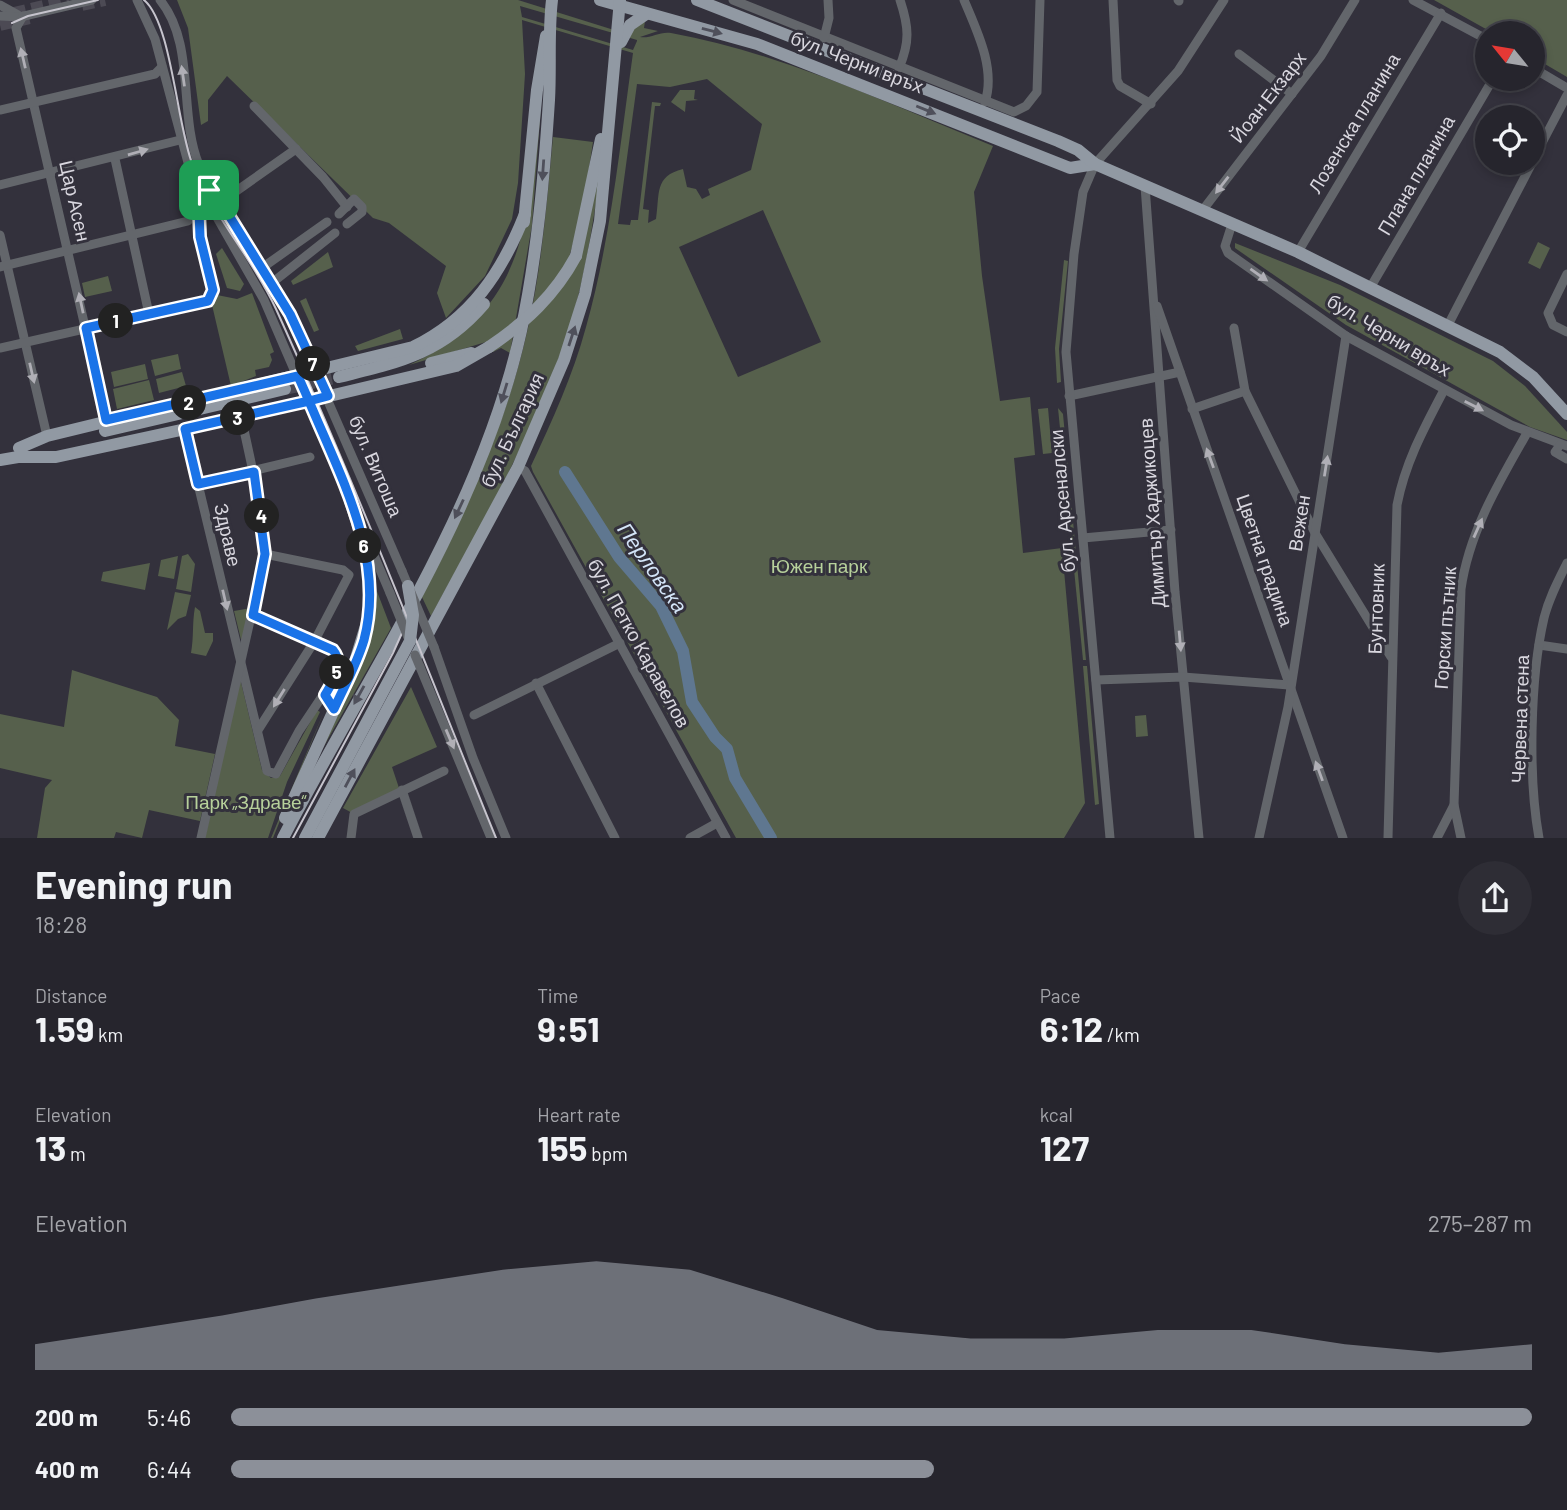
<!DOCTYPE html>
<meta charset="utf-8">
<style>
:root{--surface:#26252d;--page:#2e2d35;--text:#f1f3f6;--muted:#a4a5aa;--line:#424249;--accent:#8c9099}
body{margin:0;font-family:Barlow,sans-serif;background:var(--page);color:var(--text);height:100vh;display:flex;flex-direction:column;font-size:26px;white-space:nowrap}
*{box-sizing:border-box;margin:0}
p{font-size:23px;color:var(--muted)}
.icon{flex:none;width:38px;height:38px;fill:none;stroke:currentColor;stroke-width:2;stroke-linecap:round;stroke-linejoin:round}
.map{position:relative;height:838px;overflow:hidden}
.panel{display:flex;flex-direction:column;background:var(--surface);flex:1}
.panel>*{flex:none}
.needle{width:46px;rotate:300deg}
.controls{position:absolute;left:1475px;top:21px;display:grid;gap:14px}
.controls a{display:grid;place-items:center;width:70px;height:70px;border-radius:50%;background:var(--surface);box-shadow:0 4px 10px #0003,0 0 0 2px var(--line);font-size:35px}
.pin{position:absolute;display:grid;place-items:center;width:60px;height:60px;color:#fff;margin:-30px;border-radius:14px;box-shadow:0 4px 10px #0006}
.km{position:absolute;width:35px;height:35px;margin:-18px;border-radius:50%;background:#222;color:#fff;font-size:19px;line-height:35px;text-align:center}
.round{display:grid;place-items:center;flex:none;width:74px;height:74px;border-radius:37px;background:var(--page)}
.overview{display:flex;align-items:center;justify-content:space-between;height:119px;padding:0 35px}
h1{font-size:38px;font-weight:700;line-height:52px}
.metrics{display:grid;grid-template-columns:repeat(3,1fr);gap:10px;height:119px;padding:7px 35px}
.metrics div{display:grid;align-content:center}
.metrics b{font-size:35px;font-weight:700}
.metrics small{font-size:19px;font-weight:400}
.metrics p{font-size:19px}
.chart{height:196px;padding:14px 35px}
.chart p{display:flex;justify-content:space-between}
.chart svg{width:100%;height:126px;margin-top:7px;fill:var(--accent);opacity:.7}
ul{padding:0 35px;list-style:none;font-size:23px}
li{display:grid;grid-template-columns:112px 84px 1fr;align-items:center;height:52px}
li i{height:18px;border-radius:9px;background:var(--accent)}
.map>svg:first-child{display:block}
.green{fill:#56604c;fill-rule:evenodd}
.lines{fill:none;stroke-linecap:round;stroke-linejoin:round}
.river{stroke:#5f7790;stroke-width:12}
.major-tunnel{stroke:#4c4a54;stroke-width:12;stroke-dasharray:12 6;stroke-linecap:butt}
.minor{stroke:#63666b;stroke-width:9}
.major{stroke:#9199a3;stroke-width:12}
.tram{stroke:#c6c4cd;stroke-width:2}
.minor-bridge{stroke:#63666b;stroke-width:9}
.major-bridge{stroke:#9199a3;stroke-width:12}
.oneway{fill:#4f505b}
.oneway2{fill:#b0afb6}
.route-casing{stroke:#fff;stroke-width:14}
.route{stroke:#1a73e8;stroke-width:9}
.labels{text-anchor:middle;stroke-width:6;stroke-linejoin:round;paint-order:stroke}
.street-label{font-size:19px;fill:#d9d7df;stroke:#33313c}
.park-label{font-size:19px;fill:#b7d19b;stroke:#33313c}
.water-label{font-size:21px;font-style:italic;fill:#d4e5f8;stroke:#33313c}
</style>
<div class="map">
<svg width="1567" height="838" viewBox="0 0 1567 838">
<rect width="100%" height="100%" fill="#33313c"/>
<g class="green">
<path d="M177,0H518L630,35L634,26L645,21L644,28L658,31L640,37C650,39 660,31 671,33C782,53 889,104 993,146L974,192L982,276L1000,401L1030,397L1035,455L1014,458L1023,553L1062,548L1085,803L1064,838H736L533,472L531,466C552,421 573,375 586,327C611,238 620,145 633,53L522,20L525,74L518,183L512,219L485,276L446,318L437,293L446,266L389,223L373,218L227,76L208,100V121L201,125L188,28ZM520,6L637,40V41L633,50L522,17ZM707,79L762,124L751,170L708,189L710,195L702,199L696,189L687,187L683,169C654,176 660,194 656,219L648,223L649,210L643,209L655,106H660L661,103L652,102L638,220H631L630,225L618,224L637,84L670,87ZM763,210L821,342L738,377L679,247Z"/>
<path d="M1434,0H1567V77L1533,57V33H1493Z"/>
<path d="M680,90H695L694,99L698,100L686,101L685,112L671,102Z"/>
<path d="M541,106L532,225L510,353L501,348L493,352L486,342L409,365C528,309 527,222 541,106Z"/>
<path d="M553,137L593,142L583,208L570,254L580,258L597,177H600C593,221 587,265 575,308C544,418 485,517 431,616L421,595C466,510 507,423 528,328C542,265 547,201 553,137Z"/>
<path d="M1538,242L1550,248L1540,269L1528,263Z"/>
<path d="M1235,243L1340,285L1493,361L1525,386L1567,432V440L1530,427L1346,325L1235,248Z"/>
<path d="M222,248L244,284L240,291L227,288L216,254Z"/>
<path d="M328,252L333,267L293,285L291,281Z"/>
<path d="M1064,260L1068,261L1059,349L1061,382L1057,383L1055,348Z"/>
<path d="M108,276L112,291L85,297L82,283Z"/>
<path d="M252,293L274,352L270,354L272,360L269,367L255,370L256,376L231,386L212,305L217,295L237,299Z"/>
<path d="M306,298L319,330L314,332L300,301Z"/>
<path d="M400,329L403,339L358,351L355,346Z"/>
<path d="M178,354L181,369L155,376L151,360Z"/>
<path d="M145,364L148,379L114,387L111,372Z"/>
<path d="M182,372L186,386L159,393L156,379Z"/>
<path d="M149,380L154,400L117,409L113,389Z"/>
<path d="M1048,408L1052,453L1043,454L1038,409Z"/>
<path d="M1058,408L1063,414L1086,660H1083Z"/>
<path d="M188,554L195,564L191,592L176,589L182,556Z"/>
<path d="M178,556L174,579L158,576L161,560Z"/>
<path d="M150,563L145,590L101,581L103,572Z"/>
<path d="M373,581L391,628L307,776L360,659Z"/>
<path d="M175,592L191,595L186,616L178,619L167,630Z"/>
<path d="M195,607L200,611L205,633H213V641L206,656L191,653C194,637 192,623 195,607Z"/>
<path d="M251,608L243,648L234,611Z"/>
<path d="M1083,666H1087L1099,804L1095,805Z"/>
<path d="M72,670L157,697L179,720L175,746L215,754L200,821L149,810L142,838L116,832L114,838H37L45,788L52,780L0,768V714L64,727Z"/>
<path d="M240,678L262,770L271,778L280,776L317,710L320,712L287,782L268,838H205Z"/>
<path d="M411,687L437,747L392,767L400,791L354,814L343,808Z"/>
<path d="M325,709L273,838H271Z"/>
<path d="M1146,715L1148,736L1136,737L1135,716Z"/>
</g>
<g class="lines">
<path class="river" d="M565,472L619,557L661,606L683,651L692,702L715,737L727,749L735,778L771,838"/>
<g class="major-tunnel">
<path d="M82,5L105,0"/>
<path d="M14,13L69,0"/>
<path d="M0,25L30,18"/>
<path d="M285,389L339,377"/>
</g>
<g class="minor">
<path d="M137,0L155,39L190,170L264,300L352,504"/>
<path d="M160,0C196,44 178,114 199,165L290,314L402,571"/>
<path d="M733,0L1014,112L1026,106L1037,92L1040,0"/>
<path d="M964,0C977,31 996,69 985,102"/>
<path d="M1113,0L1117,80L1120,86L1151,104"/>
<path d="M1178,0L1179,1"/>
<path d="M1413,0L1488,40"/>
<path d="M0,5L18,15"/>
<path d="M0,16L20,17L92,0"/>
<path d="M23,16L16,28L107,422"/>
<path d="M824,38L829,18L828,0"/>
<path d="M1239,54L1292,94"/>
<path d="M899,68C910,42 909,27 900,0"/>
<path d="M1533,68L1567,88"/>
<path d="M254,106L323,177L347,207"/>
<path d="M0,110L155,74L162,67"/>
<path d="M115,159L149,314"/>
<path d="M1533,160L1567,95"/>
<path d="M0,185L180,140"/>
<path d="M1145,186L1175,592L1199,838"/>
<path d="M235,192L296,149"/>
<path d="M1202,211L1321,56L1355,0"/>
<path d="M339,214L354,199L362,207V212L347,224"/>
<path d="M1232,224L1225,246L1228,253L1346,336L1511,425L1567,446"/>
<path d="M0,235L47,436"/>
<path d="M1298,252L1441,13"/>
<path d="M0,267L188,221"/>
<path d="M259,270L327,222"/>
<path d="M1567,274L1548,313L1553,325L1567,332"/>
<path d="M268,286L335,233"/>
<path d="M1370,288L1493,79"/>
<path d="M1157,306L1343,838"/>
<path d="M1447,327L1532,163"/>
<path d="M1234,328L1245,391L1315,533L1391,657"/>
<path d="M0,348L208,301L213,291L200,237L199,211L205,193"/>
<path d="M1069,396L1180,372"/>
<path d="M1192,409L1245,391"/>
<path d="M185,430L267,771L276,774L299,731L335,677L339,662L333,650L253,615"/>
<path d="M1560,445L1555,452L1567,459"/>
<path d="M518,467L525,471L726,838"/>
<path d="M198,484L310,457"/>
<path d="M1083,538L1171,530"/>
<path d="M370,546L390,593"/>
<path d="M1539,645L1567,649"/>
<path d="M434,647L473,758L506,838"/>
<path d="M420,667L491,838"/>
<path d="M1096,680L1183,677L1289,685"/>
<path d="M536,683L615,838"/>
<path d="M474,715L620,643"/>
<path d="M258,730L314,642L349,575L343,570L265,554"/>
<path d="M402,790L418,838"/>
<path d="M201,838L265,554L262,513L244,430"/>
<path d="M351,838L354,814L444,771"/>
<path d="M690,838L717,823"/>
<path d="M1110,838L1066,352L1074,254L1083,192L1095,164L1178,71L1224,0"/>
<path d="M1259,838L1288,707L1346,336"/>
<path d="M1388,838L1397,505C1405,463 1424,428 1444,390"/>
<path d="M1437,838L1454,805"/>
<path d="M1461,838L1454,805L1461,589C1469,532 1499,482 1527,433"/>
<path d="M1539,838C1528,777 1530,678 1544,618C1549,598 1558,581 1567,563"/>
</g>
<g class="major">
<path d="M600,0L757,44L1070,168L1095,164"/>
<path d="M697,0L1058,141L1078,150L1095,164L1298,252L1500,352L1533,377L1567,414"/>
<path d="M621,42L630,25L646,14"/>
<path d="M524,222L537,90L546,36"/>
<path d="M576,256L601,139"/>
<path d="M431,363L471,353"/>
<path d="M339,377C400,362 442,353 484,304"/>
<path d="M105,431L285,389"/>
<path d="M19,448L47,436L413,347C471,319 502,272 525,214"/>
<path d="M0,460L18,457H56L241,417L456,366L489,347"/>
<path d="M285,818L353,668L368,619L371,594L368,557L350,501"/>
<path d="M283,838C368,673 480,515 521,331C537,256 544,178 549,100C551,67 548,33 552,0"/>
<path d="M305,838L410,641"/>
<path d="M318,838L518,467L564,360L585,294L600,221L620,0"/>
</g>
<g class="tram">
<path d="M144,0C172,23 177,128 193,166C214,217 253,259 276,309C355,483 424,661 496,838"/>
<path d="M12,23L28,16L98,0"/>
<path d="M293,838L393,653L402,633L400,615"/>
</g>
<g class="minor-bridge">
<path d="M402,571L434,647"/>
<path d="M390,593L409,640"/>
<path d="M415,655L420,667"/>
</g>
<g class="major-bridge">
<path d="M489,347C526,322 555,295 576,256"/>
<path d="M408,586L413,615L410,641"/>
</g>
</g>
<defs><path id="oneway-solid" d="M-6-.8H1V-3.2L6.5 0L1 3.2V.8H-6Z" transform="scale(1.75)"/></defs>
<g class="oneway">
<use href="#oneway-solid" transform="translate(712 31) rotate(15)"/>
<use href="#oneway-solid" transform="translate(926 110) rotate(22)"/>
<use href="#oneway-solid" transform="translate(543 170) rotate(94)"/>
<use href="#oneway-solid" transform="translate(572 336) rotate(-72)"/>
<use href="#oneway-solid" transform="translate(504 393) rotate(107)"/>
<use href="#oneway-solid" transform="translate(459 509) rotate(115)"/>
<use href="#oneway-solid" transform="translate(359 695) rotate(119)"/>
<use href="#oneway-solid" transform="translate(350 778) rotate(-62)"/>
</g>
<g class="oneway2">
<use href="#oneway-solid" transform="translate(23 58) rotate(-103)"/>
<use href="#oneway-solid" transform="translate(183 76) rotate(-98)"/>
<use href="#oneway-solid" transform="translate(138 152) rotate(-16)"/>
<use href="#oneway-solid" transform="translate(1222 185) rotate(128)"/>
<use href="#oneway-solid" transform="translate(1259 275) rotate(35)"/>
<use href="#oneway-solid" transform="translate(81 303) rotate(-102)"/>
<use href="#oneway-solid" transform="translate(32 373) rotate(77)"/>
<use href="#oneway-solid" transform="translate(1474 406) rotate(27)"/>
<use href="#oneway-solid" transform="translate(1210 458) rotate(-110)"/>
<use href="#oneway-solid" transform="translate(1326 466) rotate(-81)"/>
<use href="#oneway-solid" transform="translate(1478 528) rotate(-66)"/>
<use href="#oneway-solid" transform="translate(225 600) rotate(77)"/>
<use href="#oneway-solid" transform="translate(1180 641) rotate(85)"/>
<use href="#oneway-solid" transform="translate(279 698) rotate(122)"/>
<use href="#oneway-solid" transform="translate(450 739) rotate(67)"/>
<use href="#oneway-solid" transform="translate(1319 771) rotate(-110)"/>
</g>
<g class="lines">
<defs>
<path id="route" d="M209,190L203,195L199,211L200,237L213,290L208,301L86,328L106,420L298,376L309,401L185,429L198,484L254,472L265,554L253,615L333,650C345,665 333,681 325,695L334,709C344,687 357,664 364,640C386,557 340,476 309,401L328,396L290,314L212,188L209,190"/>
</defs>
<use href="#route" class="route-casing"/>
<use href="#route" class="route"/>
</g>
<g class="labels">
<g class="street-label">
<text transform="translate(857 62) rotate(21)" y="7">бул. Черни връх</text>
<text transform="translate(1268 97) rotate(-52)" y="7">Йоан Екзарх</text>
<text transform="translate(1354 123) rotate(-59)" y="7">Лозенска планина</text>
<text transform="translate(1416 175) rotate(-60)" y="7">Плана планина</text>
<text transform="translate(75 201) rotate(77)" y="7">Цар Асен</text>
<text transform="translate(1389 335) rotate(31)" y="7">бул. Черни връх</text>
<text transform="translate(512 430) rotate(-65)" y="7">бул. България</text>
<text transform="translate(376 466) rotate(67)" y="7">бул. Витоша</text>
<text transform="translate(1062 501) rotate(-95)" y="7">бул. Арсеналски</text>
<text transform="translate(1152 513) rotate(-94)" y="7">Димитър Хаджикоцев</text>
<text transform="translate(1299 523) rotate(-81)" y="7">Вежен</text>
<text transform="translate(228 535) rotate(77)" y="7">Здраве</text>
<text transform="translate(1265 560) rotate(71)" y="7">Цветна градина</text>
<text transform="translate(1376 609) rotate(-88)" y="7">Бунтовник</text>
<text transform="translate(1445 628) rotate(-86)" y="7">Горски пътник</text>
<text transform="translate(639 643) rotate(61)" y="7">бул. Петко Каравелов</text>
<text transform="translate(1520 719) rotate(-88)" y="7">Червена стена</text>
</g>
<g class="park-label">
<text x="819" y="573">Южен парк</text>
<text x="246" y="809">Парк „Здраве“</text>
</g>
<g class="water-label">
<text transform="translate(652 568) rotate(55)" y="7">Перловска</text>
</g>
</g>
</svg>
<div class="controls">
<a><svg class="needle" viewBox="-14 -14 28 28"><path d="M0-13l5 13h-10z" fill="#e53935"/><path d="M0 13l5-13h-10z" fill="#a4a5aa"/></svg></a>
<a><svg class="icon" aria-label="locate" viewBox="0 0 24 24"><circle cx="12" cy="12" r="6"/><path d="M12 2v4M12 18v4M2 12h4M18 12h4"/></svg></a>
</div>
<div class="pin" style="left:209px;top:190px;background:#1e9e55"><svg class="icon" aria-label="arrive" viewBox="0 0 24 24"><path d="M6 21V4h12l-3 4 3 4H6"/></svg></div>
<b class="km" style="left:116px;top:321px">1</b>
<b class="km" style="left:189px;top:403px">2</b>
<b class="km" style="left:238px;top:418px">3</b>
<b class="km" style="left:262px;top:516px">4</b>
<b class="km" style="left:337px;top:672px">5</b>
<b class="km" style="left:364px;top:546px">6</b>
<b class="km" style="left:313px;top:364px">7</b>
</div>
<section class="panel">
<div class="overview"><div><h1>Evening run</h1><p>18:28</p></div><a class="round"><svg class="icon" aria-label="share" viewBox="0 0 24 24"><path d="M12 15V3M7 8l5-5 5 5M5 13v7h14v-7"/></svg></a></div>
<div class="metrics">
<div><p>Distance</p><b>1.59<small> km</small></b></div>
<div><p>Time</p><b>9:51</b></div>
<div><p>Pace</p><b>6:12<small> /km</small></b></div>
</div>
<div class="metrics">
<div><p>Elevation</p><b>13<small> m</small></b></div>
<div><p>Heart rate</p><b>155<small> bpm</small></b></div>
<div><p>kcal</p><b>127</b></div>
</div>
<div class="chart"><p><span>Elevation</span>275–287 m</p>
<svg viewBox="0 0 160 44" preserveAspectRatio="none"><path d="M0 44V35L10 30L20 25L30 19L40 14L50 9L60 6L70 9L80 19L90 30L100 33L110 33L120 30L130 30L140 35L150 38L160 35V44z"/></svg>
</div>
<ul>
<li><b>200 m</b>5:46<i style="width:100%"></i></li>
<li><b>400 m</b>6:44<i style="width:54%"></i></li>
</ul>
</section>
